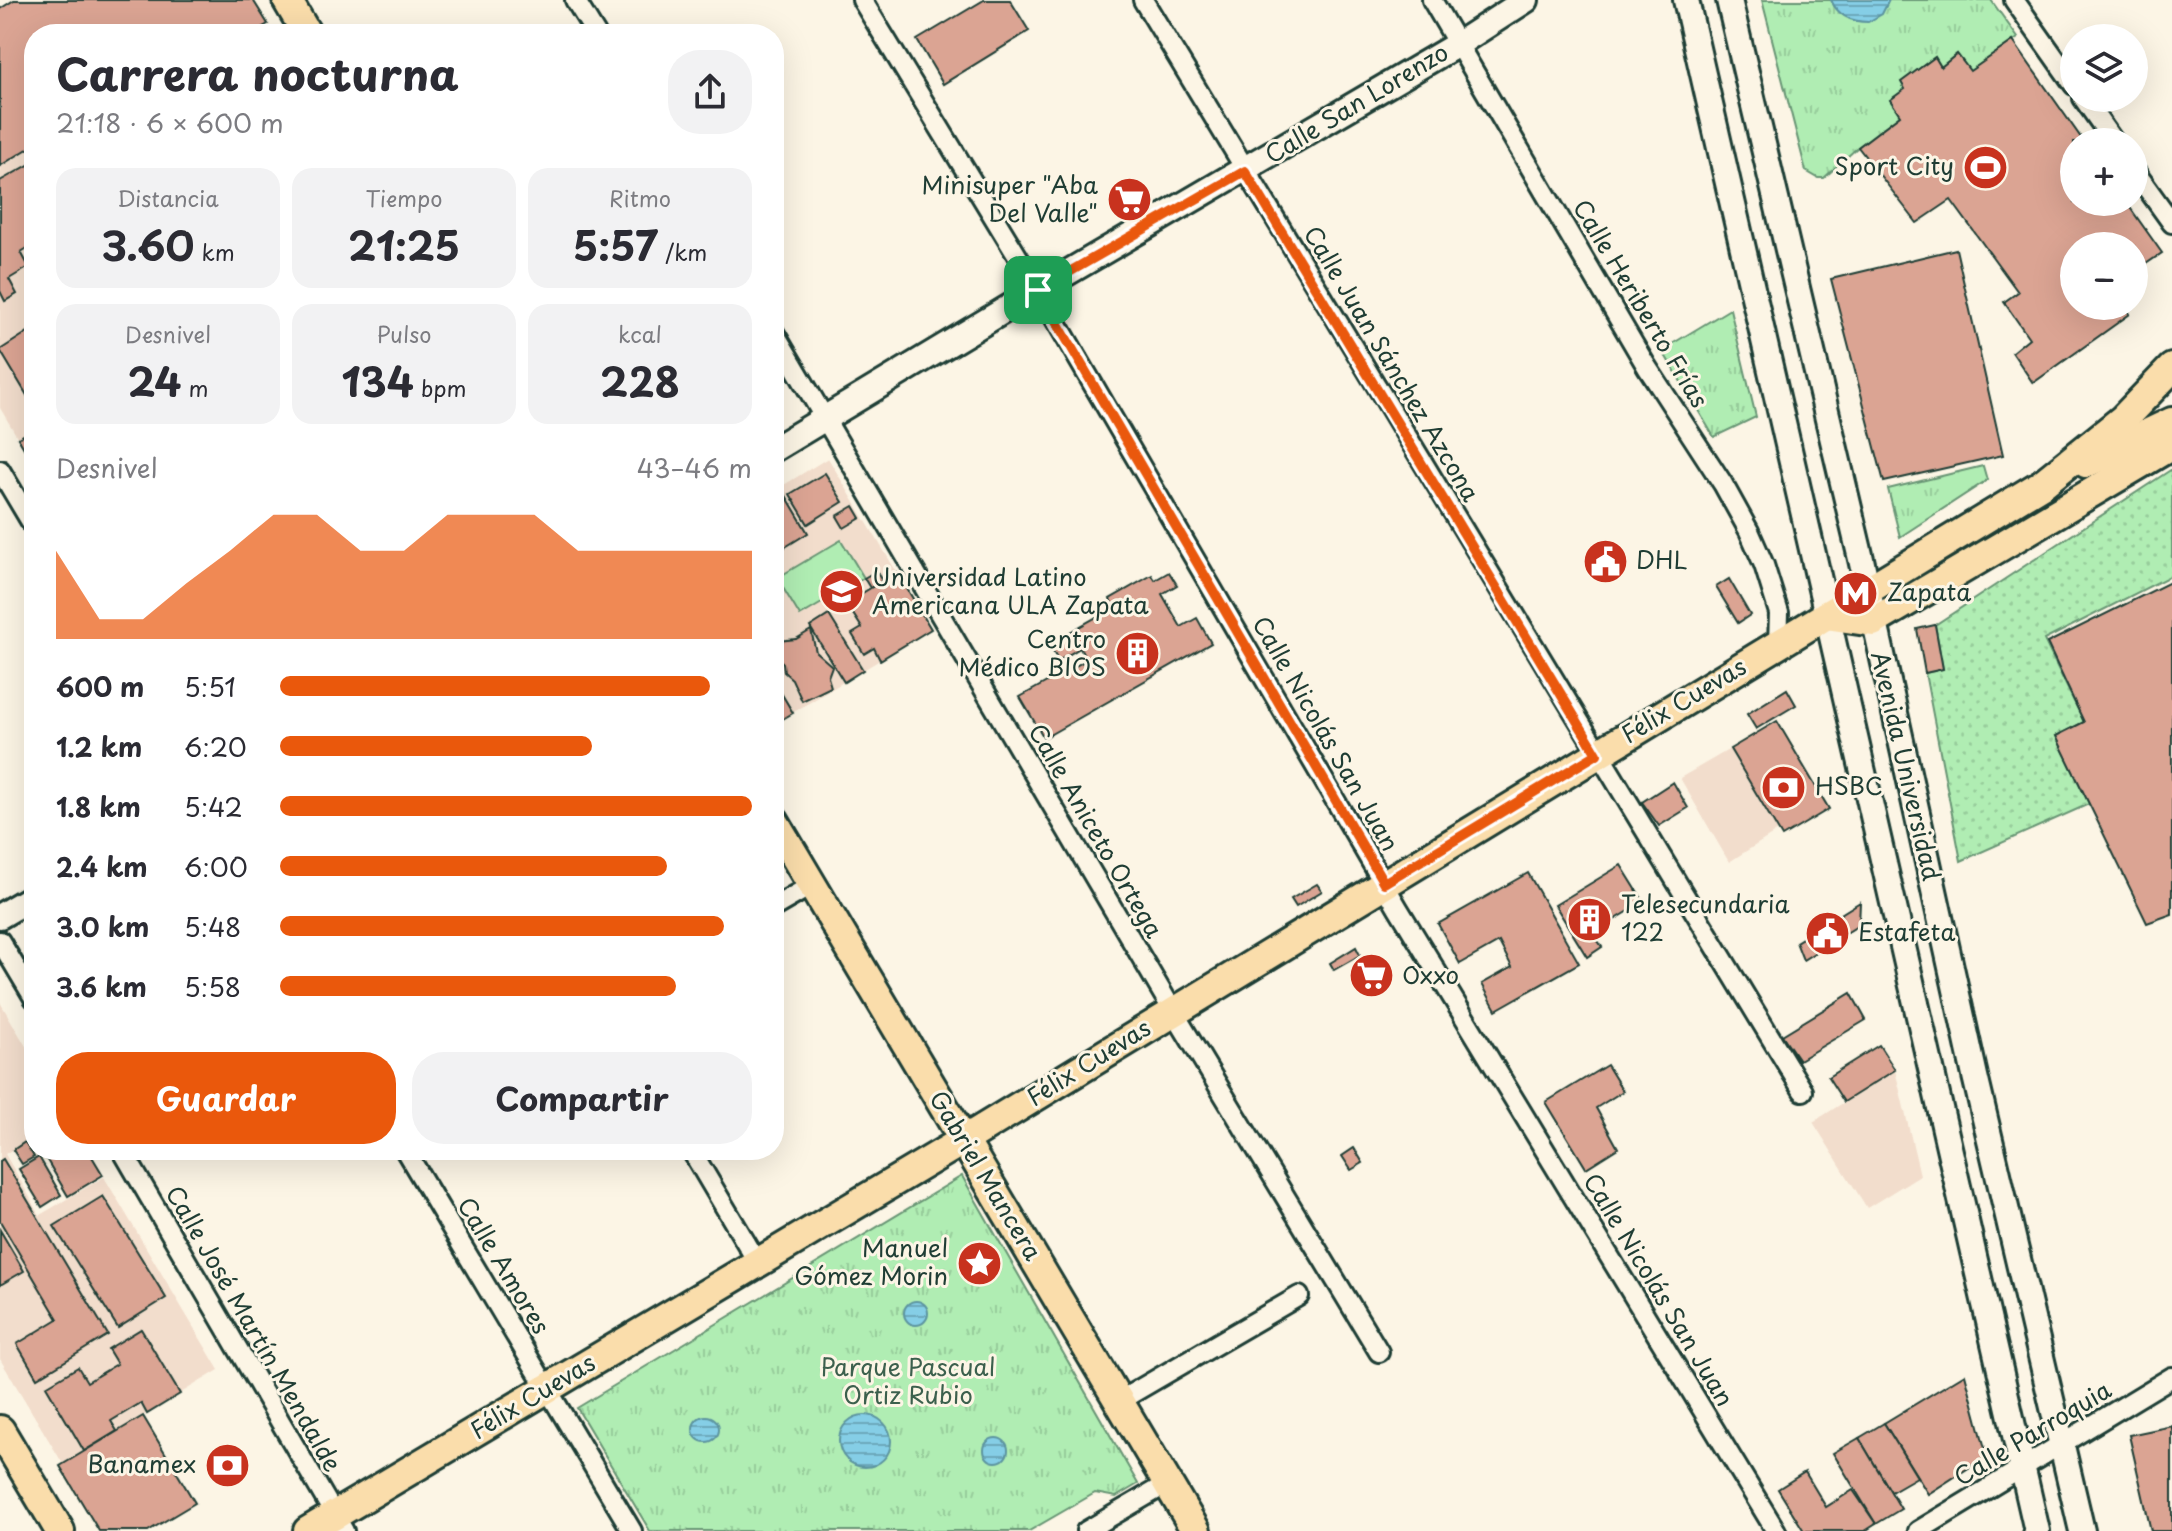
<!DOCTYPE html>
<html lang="es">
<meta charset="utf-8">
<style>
:root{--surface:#fff;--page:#f2f2f3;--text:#2b2b33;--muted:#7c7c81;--accent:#ea580c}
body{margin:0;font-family:"Playpen Sans",sans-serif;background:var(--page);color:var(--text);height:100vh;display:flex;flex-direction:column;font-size:30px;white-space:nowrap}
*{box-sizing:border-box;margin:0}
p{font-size:26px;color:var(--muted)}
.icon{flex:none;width:44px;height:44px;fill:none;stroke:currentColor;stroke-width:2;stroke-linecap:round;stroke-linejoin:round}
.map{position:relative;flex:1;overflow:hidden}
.drawer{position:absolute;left:24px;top:24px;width:760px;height:1136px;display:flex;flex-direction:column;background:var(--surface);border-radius:32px;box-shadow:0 8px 32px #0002}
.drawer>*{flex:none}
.fabs{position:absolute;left:2060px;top:24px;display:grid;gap:16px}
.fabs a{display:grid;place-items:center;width:88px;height:88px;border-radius:50%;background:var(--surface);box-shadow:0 8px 32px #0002;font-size:40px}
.pin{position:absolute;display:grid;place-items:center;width:68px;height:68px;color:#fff;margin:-34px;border-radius:16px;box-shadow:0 4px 12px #0006}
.round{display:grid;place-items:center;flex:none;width:84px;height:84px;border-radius:32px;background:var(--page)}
.overview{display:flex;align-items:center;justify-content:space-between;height:136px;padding:0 32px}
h1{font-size:44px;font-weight:700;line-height:60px}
.stats{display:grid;grid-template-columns:repeat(3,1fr);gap:12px;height:136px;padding:8px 32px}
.stats div{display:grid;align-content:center;border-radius:20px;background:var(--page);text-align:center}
.stats b{font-size:40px;font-weight:700}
.stats small{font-size:22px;font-weight:400}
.stats p{font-size:22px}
.chart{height:224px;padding:16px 32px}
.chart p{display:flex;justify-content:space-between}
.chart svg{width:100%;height:144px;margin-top:8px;fill:var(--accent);opacity:.7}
.button{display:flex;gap:16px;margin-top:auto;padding:16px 32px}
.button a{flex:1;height:92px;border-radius:32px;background:var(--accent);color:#fff;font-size:32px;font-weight:700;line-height:92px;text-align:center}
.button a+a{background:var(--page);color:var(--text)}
ul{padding:0 32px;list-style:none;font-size:26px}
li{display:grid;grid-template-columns:128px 96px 1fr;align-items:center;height:60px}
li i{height:20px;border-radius:10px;background:var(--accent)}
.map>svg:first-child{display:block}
.built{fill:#f2ddcc}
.grass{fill:url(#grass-dots);stroke:#689574;stroke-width:2}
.park{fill:url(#park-tufts);stroke:#689574;stroke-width:2}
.pitch{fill:#b0edb3;stroke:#689574;stroke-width:2}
.water{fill:url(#water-rules);stroke:#5c949f;stroke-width:2}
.building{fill:#dba493;stroke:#1f3d34;stroke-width:2}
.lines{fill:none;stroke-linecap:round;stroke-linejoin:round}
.street-casing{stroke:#1f3d34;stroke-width:24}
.secondary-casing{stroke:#1f3d34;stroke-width:30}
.primary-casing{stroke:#1f3d34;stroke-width:34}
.street{stroke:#fcf5e5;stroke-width:18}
.secondary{stroke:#fcf5e5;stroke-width:24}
.primary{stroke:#faddab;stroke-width:28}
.route-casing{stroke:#fff;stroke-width:16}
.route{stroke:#ea580c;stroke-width:10}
.labels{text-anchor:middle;stroke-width:6;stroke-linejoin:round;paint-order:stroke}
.street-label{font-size:24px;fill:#1f3d34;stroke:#fcf5e5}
.poi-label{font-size:24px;fill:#1f3d34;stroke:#fcf5e5;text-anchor:start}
.park-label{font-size:24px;fill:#3c604d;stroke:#fcf5e5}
</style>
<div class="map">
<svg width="2172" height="1531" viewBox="0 0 2172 1531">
<defs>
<pattern id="grass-dots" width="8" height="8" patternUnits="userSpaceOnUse" patternTransform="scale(2)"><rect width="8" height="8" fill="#b0edb3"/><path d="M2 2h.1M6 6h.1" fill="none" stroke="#97cc9b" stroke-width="1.8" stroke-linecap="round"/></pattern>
<pattern id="park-tufts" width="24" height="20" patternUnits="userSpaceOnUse" patternTransform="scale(2)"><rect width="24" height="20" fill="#b0edb3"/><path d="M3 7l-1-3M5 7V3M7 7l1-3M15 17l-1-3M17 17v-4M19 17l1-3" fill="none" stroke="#97cc9b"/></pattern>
<pattern id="water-rules" width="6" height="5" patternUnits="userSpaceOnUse" patternTransform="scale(2)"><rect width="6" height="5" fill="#85cee6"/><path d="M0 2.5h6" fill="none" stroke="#6ca8bb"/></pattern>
</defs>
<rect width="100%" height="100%" fill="#fcf5e5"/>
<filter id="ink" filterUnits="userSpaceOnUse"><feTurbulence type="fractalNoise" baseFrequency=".0125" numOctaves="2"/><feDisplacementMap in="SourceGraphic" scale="16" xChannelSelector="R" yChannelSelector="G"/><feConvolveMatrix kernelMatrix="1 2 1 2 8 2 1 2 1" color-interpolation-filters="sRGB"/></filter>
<g filter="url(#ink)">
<g class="built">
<path d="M34,145V429L18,438L0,408V166Z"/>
<path d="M828,458L931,629L774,724V491Z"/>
<path d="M1730,749L1778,831L1729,862L1680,778Z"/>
<path d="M0,1002L34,1060V1136L5,1154L40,1215L104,1177L219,1370L63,1464L0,1359Z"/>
<path d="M1895,1070L1920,1175L1867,1208L1813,1122Z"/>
</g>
<path class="grass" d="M2172,469V575L2044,640L2084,722L2056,736L2089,804L1961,861L1925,673L1943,669L1935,625Z"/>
<g class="park">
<path d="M1762,0H1991L2018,38L1970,71L1957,54L1941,67L1935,57L1902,82L1905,89L1891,100L1900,115L1858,147L1824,178H1818L1806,171Z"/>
<path d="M1730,309L1756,417L1714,437L1662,350Z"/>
<path d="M1983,466L1987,480L1900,537L1888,489Z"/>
<path d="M962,1176L1138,1484L1116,1497L1095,1493L1029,1531H650L577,1408Z"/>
</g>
<path class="pitch" d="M841,540L864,578L800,616L777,578Z"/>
<g class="water">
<path d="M1831,0H1889L1882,14L1868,22C1851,22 1838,16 1831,0Z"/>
<circle cx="916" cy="1313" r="12"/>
<circle cx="865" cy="1441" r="26"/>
<circle cx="706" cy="1429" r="13"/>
<circle cx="996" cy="1450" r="12"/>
</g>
<g class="building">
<path d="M14,0H253L268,24L251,34H34V145L0,166V9Z"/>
<path d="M984,0H1010L1029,31L943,84L917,40Z"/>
<path d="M2013,41L2084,142H2074V202H2126L2162,253L2134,272V246H2074V306H2125L2130,314L2033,383L2012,352L2029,338L2004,302L2018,292L1951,200L1917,223L1858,147L1900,115L1890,100L1905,89L1901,82L1935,57L1941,67L1957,54L1970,71Z"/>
<path d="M34,162V244L21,252L29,267L9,279L17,294L5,301L0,291V181Z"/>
<path d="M1956,249L2003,455L1884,482L1831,279Z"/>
<path d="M34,328V407L0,350Z"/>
<path d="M34,429V465L18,438Z"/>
<path d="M825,473L843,502L808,524L790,494Z"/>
<path d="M781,487L808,533L774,554V491Z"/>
<path d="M854,506L861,518L844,528L837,516Z"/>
<path d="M876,571L882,581L870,588L864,578Z"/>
<path d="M897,572L931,629L880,660L874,648L864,654L852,634L862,628L846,603Z"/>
<path d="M1169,572L1177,585L1162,594L1181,627L1197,618L1211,643L1044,738L1020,697L1086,660L1080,648L1058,661L1049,644L1114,607L1110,599L1152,575L1155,580Z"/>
<path d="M1729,579L1750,615L1738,623L1716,587Z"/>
<path d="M2172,581V914L2147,923L2056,736L2084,722L2047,643Z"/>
<path d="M829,615L863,670L844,682L810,627Z"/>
<path d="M1935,625L1943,669L1925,673L1917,629Z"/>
<path d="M811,630L816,652L832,666L828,677L831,687L802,701L792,679L784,672L783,663L776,656L778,641L796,639Z"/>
<path d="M774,681L793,713L774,724Z"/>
<path d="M1787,689L1796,705L1756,729L1747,714Z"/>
<path d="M1777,721L1829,809L1782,837L1730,749Z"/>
<path d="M1673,782L1688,808L1659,826L1642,802Z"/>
<path d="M1621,865L1644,902L1593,933L1602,947L1587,957L1555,905Z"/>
<path d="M1528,873L1579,963L1496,1010L1482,984L1512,967L1499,942L1460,964L1438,924Z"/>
<path d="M1317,884L1322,891L1296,907L1291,899Z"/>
<path d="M1860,902L1859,925L1803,960L1796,942Z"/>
<path d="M1356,947L1360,955L1334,970L1330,963Z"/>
<path d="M1851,993L1866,1020L1799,1060L1782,1035Z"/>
<path d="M1879,1045L1895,1070L1844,1102L1828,1077Z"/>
<path d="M1607,1065L1623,1091L1596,1108L1618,1148L1586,1168L1546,1102Z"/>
<path d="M25,1142L34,1157L22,1164L13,1150Z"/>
<path d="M1354,1148L1363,1163L1351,1170L1342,1156Z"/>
<path d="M41,1150H88L103,1175L68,1196Z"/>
<path d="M39,1157L61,1195L42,1207L19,1169Z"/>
<path d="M3,1159L108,1335L37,1378L17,1344L58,1319L0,1221V1161Z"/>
<path d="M103,1196L166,1298L118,1328L54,1226Z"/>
<path d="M0,1230L24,1271L0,1285Z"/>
<path d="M141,1329L180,1394L147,1414L141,1403L111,1421L117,1431L84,1451L46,1386L78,1367L87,1382L117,1364L108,1349Z"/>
<path d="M1965,1374L1987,1456L1928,1494L1884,1423Z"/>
<path d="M143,1416L195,1503L148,1531H99L60,1466Z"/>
<path d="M1884,1423L1917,1477L1891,1492L1859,1438Z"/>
<path d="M2172,1426V1531H2151L2129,1435Z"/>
<path d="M1859,1438L1901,1509L1876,1524L1833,1453Z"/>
<path d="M1805,1472L1826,1507L1853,1490L1876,1524L1865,1531H1804L1778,1489Z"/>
</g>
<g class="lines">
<defs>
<g id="street">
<path d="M575,0L596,34"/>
<path d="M862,0L1038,290L1398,908L1776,1531"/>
<path d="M1143,0L1803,1091"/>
<path d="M1432,0L1647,367L1723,484L1749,531L1764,565L1779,613L1778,644"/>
<path d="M2014,0L2074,85"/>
<path d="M2083,98L2114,142"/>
<path d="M2134,170L2172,223"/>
<path d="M774,332L1173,1011L1379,1352"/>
<path d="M0,470L34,527"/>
<path d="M774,907L812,885"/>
<path d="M0,941L34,998"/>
<path d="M122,1150L344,1531"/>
<path d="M405,1150L632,1531"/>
<path d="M691,1150L758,1263"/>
<path d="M1119,1401L1299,1296"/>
<path d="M1086,1531L1168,1483"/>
<path d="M1918,1531L2172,1377"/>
</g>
<g id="secondary">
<path d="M1686,0L2037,1531"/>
<path d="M1729,0L1861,559L1975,1076L2082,1531"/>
<path d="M774,449L1038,290L1458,44L1526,0"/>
<path d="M0,916L34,896"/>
</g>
<g id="primary">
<path d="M287,0L307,34"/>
<path d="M2086,463L2172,422"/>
<path d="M1826,615L1873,622L2172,445"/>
<path d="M774,821L1196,1531"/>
<path d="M0,1430L60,1531"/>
<path d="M308,1531L964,1140L2042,484L2123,419L2172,368"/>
</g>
</defs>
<use href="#street" class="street-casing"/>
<use href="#secondary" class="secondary-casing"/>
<use href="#primary" class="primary-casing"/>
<use href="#street" class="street"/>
<use href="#secondary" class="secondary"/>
<use href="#primary" class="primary"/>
</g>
</g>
<g class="lines" filter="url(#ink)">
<defs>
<path id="route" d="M1245,171L1597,754L1384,883L1038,290Z"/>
</defs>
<use href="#route" class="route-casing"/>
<use href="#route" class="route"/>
</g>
<defs>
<symbol id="stadium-disc" viewBox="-11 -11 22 22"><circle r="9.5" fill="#c8321e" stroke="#fcf5e5"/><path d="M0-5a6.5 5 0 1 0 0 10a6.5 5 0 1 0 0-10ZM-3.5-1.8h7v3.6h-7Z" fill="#fff"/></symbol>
<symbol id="supermarket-disc" viewBox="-11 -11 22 22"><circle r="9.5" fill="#c8321e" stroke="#fcf5e5"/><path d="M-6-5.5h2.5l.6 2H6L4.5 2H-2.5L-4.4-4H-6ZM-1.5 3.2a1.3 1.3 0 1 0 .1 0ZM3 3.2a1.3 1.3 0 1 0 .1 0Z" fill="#fff"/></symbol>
<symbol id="civic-disc" viewBox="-11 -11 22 22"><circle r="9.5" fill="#c8321e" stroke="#fcf5e5"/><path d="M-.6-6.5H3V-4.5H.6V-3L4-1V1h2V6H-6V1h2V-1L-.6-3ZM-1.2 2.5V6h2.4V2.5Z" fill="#fff"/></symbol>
<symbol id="university-disc" viewBox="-11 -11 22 22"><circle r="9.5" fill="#c8321e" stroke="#fcf5e5"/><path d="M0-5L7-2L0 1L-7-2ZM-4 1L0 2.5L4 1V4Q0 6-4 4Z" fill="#fff"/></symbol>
<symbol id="metro-disc" viewBox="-11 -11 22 22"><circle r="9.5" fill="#c8321e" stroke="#fcf5e5"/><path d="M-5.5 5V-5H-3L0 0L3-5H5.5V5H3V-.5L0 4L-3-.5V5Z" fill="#fff"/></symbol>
<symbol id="building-disc" viewBox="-11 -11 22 22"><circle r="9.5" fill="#c8321e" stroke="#fcf5e5"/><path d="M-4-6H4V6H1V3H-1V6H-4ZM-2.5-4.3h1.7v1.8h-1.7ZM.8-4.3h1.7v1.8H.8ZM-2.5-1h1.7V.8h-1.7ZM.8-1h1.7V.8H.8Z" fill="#fff"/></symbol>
<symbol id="bank-disc" viewBox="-11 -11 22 22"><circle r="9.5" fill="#c8321e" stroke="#fcf5e5"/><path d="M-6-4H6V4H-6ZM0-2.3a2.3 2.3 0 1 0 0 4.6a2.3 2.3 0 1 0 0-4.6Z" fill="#fff"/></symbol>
<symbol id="sight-disc" viewBox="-11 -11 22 22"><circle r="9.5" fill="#c8321e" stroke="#fcf5e5"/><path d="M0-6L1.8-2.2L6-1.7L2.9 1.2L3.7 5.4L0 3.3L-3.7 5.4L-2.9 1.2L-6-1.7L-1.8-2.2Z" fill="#fff"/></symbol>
</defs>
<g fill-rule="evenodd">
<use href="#stadium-disc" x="1960" y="142" width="51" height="51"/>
<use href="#supermarket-disc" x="1104" y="174" width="51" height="51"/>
<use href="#civic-disc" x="1580" y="536" width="51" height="51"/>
<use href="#university-disc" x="816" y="566" width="51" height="51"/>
<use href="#metro-disc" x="1830" y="568" width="51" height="51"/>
<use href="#building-disc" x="1112" y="628" width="51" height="51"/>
<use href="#bank-disc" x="1758" y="762" width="51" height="51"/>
<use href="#building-disc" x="1564" y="894" width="51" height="51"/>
<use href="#civic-disc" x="1802" y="908" width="51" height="51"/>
<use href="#supermarket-disc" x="1346" y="950" width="51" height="51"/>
<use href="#sight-disc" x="954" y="1238" width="51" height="51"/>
<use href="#bank-disc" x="202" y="1440" width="51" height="51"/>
</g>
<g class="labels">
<g class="street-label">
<text transform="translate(1357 104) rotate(-31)" y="8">Calle San Lorenzo</text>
<text transform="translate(1640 304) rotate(59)" y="8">Calle Heriberto Frías</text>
<text transform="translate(1391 364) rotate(59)" y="8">Calle Juan Sánchez Azcona</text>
<text transform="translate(1684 701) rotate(-31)" y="8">Félix Cuevas</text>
<text transform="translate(1325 734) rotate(60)" y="8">Calle Nicolás San Juan</text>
<text transform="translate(1905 766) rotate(77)" y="8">Avenida Universidad</text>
<text transform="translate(1095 831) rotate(60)" y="8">Calle Aniceto Ortega</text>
<text transform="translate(1089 1063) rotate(-32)" y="8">Félix Cuevas</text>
<text transform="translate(985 1176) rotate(59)" y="8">Gabriel Mancera</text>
<text transform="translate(503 1266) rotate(59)" y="8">Calle Amores</text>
<text transform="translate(1658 1290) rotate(59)" y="8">Calle Nicolás San Juan</text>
<text transform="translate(253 1329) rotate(60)" y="8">Calle José Martín Mendalde</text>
<text transform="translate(533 1397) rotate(-31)" y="8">Félix Cuevas</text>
<text transform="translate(2033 1434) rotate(-31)" y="8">Calle Parroquia</text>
</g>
<g class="poi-label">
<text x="1954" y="175" text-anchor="end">Sport City</text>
<text x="1098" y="194" text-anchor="end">Minisuper "Aba<tspan x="1098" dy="28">Del Valle"</tspan></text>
<text x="1636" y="569">DHL</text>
<text x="872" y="586">Universidad Latino<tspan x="872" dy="28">Americana ULA Zapata</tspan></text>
<text x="1887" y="601">Zapata</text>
<text x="1106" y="648" text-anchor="end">Centro<tspan x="1106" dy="28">Médico BIOS</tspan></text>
<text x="1815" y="795">HSBC</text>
<text x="1621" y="913">Telesecundaria<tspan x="1621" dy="28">122</tspan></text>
<text x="1858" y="941">Estafeta</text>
<text x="1402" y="984">Oxxo</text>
<text x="948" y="1257" text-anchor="end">Manuel<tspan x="948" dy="28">Gómez Morin</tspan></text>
<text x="196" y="1473" text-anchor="end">Banamex</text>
</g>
<g class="park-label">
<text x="908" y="1376">Parque Pascual<tspan x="908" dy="28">Ortiz Rubio</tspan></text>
</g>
</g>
</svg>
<div class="fabs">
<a><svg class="icon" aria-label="layers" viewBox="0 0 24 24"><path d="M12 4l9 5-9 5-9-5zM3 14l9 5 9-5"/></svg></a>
<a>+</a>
<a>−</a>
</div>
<div class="pin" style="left:1038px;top:290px;background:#1e9e55"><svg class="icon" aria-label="arrive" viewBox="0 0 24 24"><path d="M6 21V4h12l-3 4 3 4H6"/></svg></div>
<section class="drawer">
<div class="overview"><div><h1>Carrera nocturna</h1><p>21:18 · 6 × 600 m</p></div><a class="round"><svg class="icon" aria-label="share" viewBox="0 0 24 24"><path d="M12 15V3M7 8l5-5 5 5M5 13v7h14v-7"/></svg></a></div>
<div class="stats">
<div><p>Distancia</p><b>3.60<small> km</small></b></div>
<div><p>Tiempo</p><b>21:25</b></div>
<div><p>Ritmo</p><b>5:57<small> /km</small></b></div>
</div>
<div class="stats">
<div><p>Desnivel</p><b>24<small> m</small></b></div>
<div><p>Pulso</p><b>134<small> bpm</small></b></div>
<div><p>kcal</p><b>228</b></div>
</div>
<div class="chart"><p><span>Desnivel</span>43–46 m</p>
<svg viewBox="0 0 160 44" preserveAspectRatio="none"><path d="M0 44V17L10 38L20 38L30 27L40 17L50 6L60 6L70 17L80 17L90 6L100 6L110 6L120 17L130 17L140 17L150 17L160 17V44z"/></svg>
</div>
<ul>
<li><b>600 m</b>5:51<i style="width:91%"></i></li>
<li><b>1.2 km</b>6:20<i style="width:66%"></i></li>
<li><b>1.8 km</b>5:42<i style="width:100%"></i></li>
<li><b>2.4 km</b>6:00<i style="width:82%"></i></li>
<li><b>3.0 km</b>5:48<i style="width:94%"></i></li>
<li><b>3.6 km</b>5:58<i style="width:84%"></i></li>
</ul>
<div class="button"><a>Guardar</a><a>Compartir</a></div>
</section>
</div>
